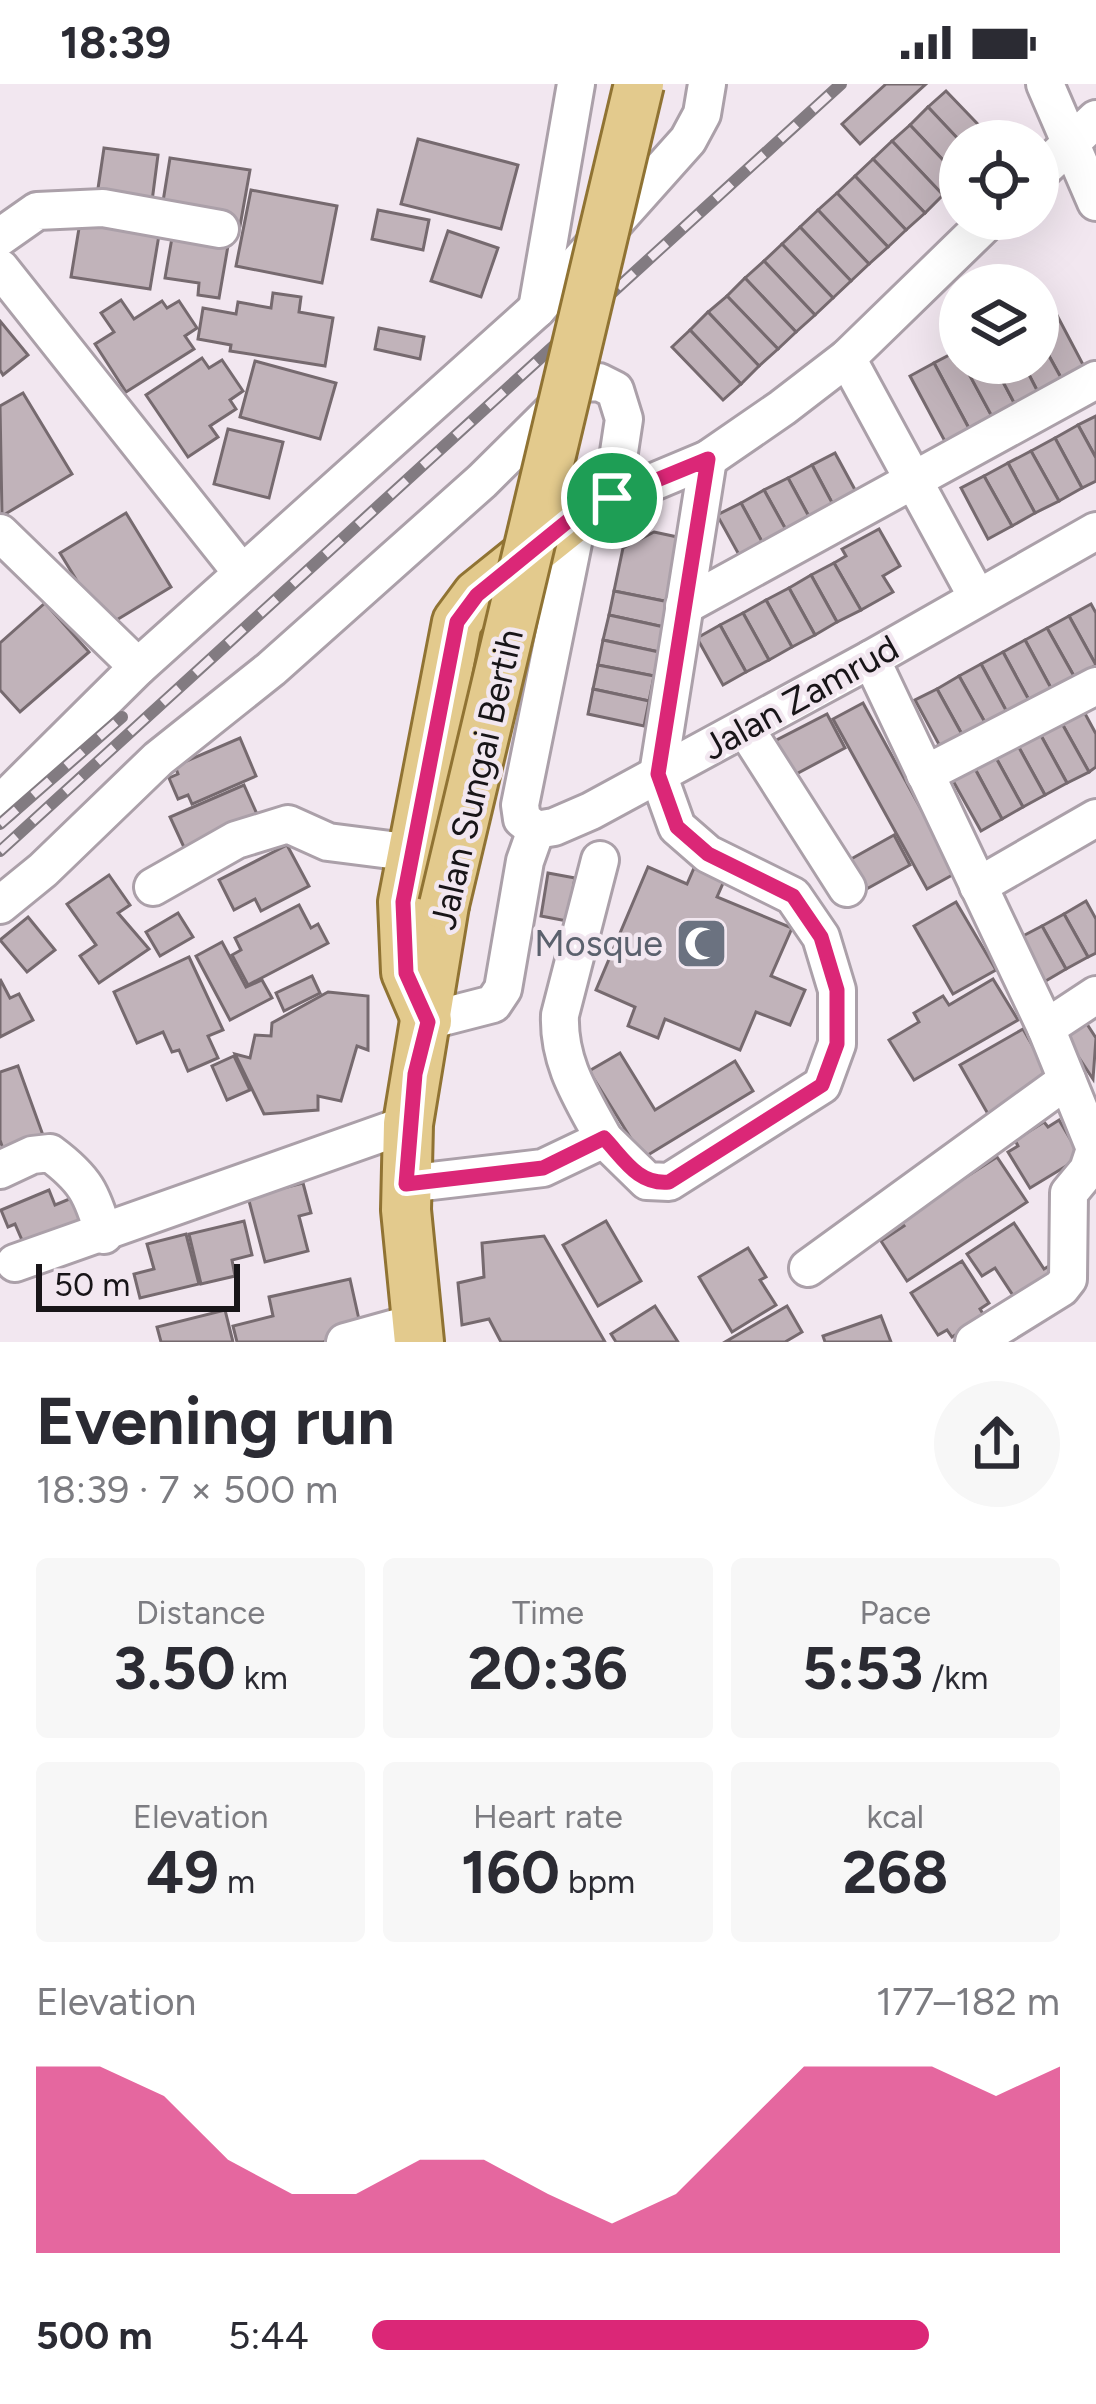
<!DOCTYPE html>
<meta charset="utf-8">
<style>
:root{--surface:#fff;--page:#f7f7f7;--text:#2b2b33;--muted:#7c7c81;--accent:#db2777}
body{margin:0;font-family:Figtree,sans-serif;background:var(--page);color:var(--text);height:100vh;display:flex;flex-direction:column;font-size:45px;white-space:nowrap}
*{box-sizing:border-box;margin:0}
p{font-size:39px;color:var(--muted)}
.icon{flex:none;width:66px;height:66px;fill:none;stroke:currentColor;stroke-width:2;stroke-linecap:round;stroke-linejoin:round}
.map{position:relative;height:1258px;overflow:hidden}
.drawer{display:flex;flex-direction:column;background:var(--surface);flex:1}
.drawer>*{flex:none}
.tools{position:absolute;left:939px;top:36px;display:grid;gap:24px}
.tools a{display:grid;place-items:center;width:120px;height:120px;border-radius:50%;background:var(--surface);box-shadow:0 12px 48px #0002;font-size:60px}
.scale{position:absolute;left:36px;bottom:30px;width:204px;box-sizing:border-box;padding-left:12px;border:6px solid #181518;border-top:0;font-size:33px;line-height:42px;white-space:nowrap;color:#181518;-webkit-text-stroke:9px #f2e7f0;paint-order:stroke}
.pin{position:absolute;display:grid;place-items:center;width:102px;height:102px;color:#fff;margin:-51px;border:6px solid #fff;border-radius:50%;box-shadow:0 3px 12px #0007}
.round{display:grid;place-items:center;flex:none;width:126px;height:126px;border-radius:63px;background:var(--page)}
.headline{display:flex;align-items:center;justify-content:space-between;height:204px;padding:0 36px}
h1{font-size:66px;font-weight:700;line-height:90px}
.metrics{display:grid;grid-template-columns:repeat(3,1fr);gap:18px;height:204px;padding:12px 36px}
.metrics div{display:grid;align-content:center;border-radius:12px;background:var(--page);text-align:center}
.metrics b{font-size:60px;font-weight:700}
.metrics small{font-size:33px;font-weight:400}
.metrics p{font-size:33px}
.chart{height:336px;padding:24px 36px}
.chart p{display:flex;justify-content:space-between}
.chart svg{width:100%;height:216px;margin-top:12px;fill:var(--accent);opacity:.7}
ul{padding:0 36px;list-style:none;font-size:39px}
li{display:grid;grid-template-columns:192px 144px 1fr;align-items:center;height:90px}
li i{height:30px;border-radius:15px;background:var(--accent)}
.status{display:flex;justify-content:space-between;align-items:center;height:84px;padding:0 60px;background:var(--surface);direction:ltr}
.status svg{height:33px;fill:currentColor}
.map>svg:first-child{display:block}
.building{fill:#c1b3ba;stroke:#766a6f;stroke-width:3}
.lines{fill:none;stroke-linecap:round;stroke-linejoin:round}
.minor-casing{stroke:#aba0a9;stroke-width:42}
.major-casing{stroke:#907333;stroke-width:54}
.minor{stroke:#fff;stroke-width:36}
.major{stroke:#e3ca8d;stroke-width:48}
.rail-casing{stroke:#827b81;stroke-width:12}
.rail{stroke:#f2e7f0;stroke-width:8;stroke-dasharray:22;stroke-linecap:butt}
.major-bridge-casing{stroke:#907333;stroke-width:54;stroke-linecap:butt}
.major-bridge{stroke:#e3ca8d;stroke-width:48}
.route-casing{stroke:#fff;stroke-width:24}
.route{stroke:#db2777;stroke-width:15}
.labels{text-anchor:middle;stroke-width:9;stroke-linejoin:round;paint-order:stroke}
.street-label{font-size:36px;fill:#181518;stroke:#f2e7f0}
.worship-label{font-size:36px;fill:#5b616d;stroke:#f2e7f0;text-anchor:end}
</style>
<div class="status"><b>18:39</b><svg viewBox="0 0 49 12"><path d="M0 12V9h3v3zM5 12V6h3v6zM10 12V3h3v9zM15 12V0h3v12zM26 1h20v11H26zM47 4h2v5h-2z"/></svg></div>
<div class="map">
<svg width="1096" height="1258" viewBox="0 0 1096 1258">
<rect width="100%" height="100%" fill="#f2e7f0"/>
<g class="building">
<path d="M886,0H926L860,60L842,40Z"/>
<path d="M946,7L994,57H960L928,23Z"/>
<path d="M928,23L960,57V94L910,41Z"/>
<path d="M910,41L960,94L943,111L892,57Z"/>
<path d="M418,55L518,81L501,145L401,120Z"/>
<path d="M892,57L943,111L925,129L873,75Z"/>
<path d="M104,64L158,71L151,125L96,118Z"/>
<path d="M170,74L250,86L240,142L161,130Z"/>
<path d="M873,75L925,129L906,146L855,92Z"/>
<path d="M855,92L906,146L888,163L837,109Z"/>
<path d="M251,106L337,122L322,199L236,182Z"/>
<path d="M837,109L888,163L869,180L818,126Z"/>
<path d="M378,126L429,136L423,166L372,155Z"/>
<path d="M818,126L869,180L851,197L800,143Z"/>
<path d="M81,132L160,145L150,205L71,193Z"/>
<path d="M800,143L851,197L833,214L782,160Z"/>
<path d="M448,147L498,164L481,213L431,197Z"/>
<path d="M173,148L229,156L219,214L198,211L199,199L165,194Z"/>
<path d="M782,160L833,214L815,231L764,177Z"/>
<path d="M764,177L815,231L796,248L745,194Z"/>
<path d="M745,194L796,248L778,265L727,212Z"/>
<path d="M273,209L301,213L299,228L333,234L325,282L230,267L231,261L198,255L203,224L236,230L238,218L271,224Z"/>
<path d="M727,212L778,265L759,282L708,228Z"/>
<path d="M121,216L134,235L162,217L167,224L179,217L197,244L185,252L194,265L126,308L95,260L114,248L101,229Z"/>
<path d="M1050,218L1088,290L1065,301L1038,252V224Z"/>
<path d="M708,228L759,282L741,300L690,246Z"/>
<path d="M0,237L28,271L3,291L0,286Z"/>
<path d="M379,244L424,253L420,275L375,265Z"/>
<path d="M690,246L741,300L723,316L672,263Z"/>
<path d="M1038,252L1065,301L1041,314L1023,279H1038Z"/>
<path d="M957,267L995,338L972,350L934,279Z"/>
<path d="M202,274L209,284L222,276L243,307L230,316L236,325L210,342L218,353L188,373L146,311Z"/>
<path d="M255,277L336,299L320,355L240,333Z"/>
<path d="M934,279L972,350L948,363L910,292Z"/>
<path d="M963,279H993L1018,326L995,338Z"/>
<path d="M993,279H1023L1041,314L1018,326Z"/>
<path d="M23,309L72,390L2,432L0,322Z"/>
<path d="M1096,332V374L1078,341Z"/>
<path d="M1078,341L1096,374V397L1082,404L1055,354Z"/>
<path d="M228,345L283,358L269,414L214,400Z"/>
<path d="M1055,354L1082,404L1059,417L1031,367Z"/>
<path d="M1031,367L1059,417L1035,429L1008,379Z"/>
<path d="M835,369L860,415L837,428L812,381Z"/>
<path d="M1008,379L1035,429L1012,442L984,392Z"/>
<path d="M812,381L837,428L813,440L788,394Z"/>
<path d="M984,392L1012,442L988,455L961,404Z"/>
<path d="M788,394L813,440L790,453L764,406Z"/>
<path d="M764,406L790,453L766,465L741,419Z"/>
<path d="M741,419L766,465L743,478L717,431Z"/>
<path d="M126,429L171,503L105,543L60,469Z"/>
<path d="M879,445L900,482L883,492L893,508L861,526L834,479L846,472L842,465Z"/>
<path d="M654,448L682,454L669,518L614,507L623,464Z"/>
<path d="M834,479L861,526L837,538L811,491Z"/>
<path d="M811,491L837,538L815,551L789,504Z"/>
<path d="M789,504L815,551L792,563L766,516Z"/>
<path d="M614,507L669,518L664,543L609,531Z"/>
<path d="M766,516L792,563L769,576L743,529Z"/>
<path d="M45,519L89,568L20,628L0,606V559Z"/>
<path d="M1091,520L1096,529V581L1069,532Z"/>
<path d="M743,529L769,576L746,588L720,541Z"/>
<path d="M609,531L664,543L659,568L603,556Z"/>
<path d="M1069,532L1096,581L1075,594L1047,544Z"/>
<path d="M720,541L746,588L723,601L697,554Z"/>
<path d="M1047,544L1075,594L1052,606L1025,556Z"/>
<path d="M603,556L659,568L654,592L598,581Z"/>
<path d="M1025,556L1052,606L1030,618L1003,568Z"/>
<path d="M1003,568L1030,618L1008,630L981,580Z"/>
<path d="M981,580L1008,630L987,642L959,592Z"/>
<path d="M598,581L654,592L649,617L593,605Z"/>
<path d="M959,592L987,642L964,654L937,605Z"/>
<path d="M593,605L649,617L644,642L588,630Z"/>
<path d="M937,605L964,654L942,666L915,616Z"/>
<path d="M863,619L956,789L927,805L833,635Z"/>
<path d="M1082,624L1096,650V683L1089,688L1060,636Z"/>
<path d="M827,630L845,664L785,696L767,661Z"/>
<path d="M1060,636L1089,688L1067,699L1039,648Z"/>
<path d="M1039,648L1067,699L1045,711L1017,660Z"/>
<path d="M240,654L256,692L192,720L188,711L178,715L169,694L178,690L175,682Z"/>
<path d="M1017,660L1045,711L1023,723L995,672Z"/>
<path d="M995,672L1023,723L1002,735L974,683Z"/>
<path d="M974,683L1002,735L981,747L952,695Z"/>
<path d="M244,701L261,739L188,772L170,733Z"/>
<path d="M894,751L910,781L852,813L835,784Z"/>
<path d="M287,761L309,802L261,827L255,815L234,826L219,796Z"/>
<path d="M648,783L687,800L694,784L724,797L717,813L792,844L771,892L805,906L790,941L756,928L740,966L665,935L658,954L628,942L635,923L596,906Z"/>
<path d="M548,789L575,794L567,837L541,832Z"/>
<path d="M109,791L130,821L118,829L149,865L99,899L80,872L96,861L67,820Z"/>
<path d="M1086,817L1096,835V869L1088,873L1064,830Z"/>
<path d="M956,818L996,886L953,910L914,842Z"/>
<path d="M299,821L311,844L318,840L328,859L248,901L232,871L241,866L235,854Z"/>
<path d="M178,829L193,853L160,872L146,848Z"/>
<path d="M1064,830L1088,873L1066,885L1042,842Z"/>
<path d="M28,833L55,866L27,888L0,856Z"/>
<path d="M1042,842L1066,885L1044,898L1019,854Z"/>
<path d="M222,858L246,903L262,896L272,914L230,936L196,872Z"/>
<path d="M189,873L223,946L208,952L218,974L188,987L179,966L172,968L163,948L137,959L114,908Z"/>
<path d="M312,892L320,909L284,927L276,909Z"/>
<path d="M0,895L10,914L19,910L33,936L0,953Z"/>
<path d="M993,895L1018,936L914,996L889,956L919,938L914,929L943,912L949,921Z"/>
<path d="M328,908L368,912V966L357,962L341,1017L318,1012V1026L264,1030L235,970L250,974L255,951L271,952L272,939Z"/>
<path d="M1085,937L1096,954L1093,995L1064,951Z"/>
<path d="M1023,945L1051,994L988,1030L960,981Z"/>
<path d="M620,969L655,1026L735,977L753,1007L643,1074L589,987Z"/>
<path d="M234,972L250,1006L227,1016L212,982Z"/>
<path d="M18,982L44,1054L4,1068L0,1056V988Z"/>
<path d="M1059,1036L1081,1073L1030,1104L1008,1068L1018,1062L1015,1056L1044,1038L1048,1043Z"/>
<path d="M997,1073L1027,1118L907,1197L881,1157L904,1142L899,1136Z"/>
<path d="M303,1099L311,1129L299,1132L308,1167L265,1178L248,1113Z"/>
<path d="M49,1106L55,1121L84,1109L98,1142L28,1170L15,1140L8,1143L1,1126Z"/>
<path d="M244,1137L252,1171L232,1176L235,1192L201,1200L189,1150Z"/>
<path d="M606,1137L641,1197L598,1222L563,1161Z"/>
<path d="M1014,1139L1044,1185L1049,1182L1061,1199L1022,1225L995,1184L982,1192L967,1170Z"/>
<path d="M186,1150L199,1200L140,1214L134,1190L154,1185L147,1160Z"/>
<path d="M544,1152L605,1258H501L489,1235L462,1241L458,1199L484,1193L482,1159Z"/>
<path d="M748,1164L766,1193L760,1196L776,1221L732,1248L699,1193Z"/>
<path d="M962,1177L989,1219L980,1225L985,1233L952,1253L947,1246L938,1251L911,1209Z"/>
<path d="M350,1195L362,1249L323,1258H237L233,1242L273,1232L269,1213Z"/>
<path d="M655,1222L678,1258H616L611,1250Z"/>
<path d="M787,1222L802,1248L785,1258H725Z"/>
<path d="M225,1226L233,1258H161L157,1243Z"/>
<path d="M881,1232L891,1258H825L823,1252Z"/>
</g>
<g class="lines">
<defs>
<g id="minor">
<path d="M1045,0L1096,118"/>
<path d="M1038,90L1096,35"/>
<path d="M990,135L847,274L782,324L708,375L579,429L520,721L522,735L536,746L554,743L591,727L871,575L1096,447"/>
<path d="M0,153L37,127L103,124L220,145"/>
<path d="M0,184L242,489"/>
<path d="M537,225L576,0"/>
<path d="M847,274L977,513"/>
<path d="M0,449L138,583"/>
<path d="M684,522L1096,296"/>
<path d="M871,575L1046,944L1096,1067"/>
<path d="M745,644L847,804"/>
<path d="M925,690L1096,602"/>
<path d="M0,720L138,583L537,225L688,56L702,30L707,0"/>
<path d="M600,776L560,931C558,979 582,1014 604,1055"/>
<path d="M978,802L1096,734"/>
<path d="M153,803L236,756L288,740L328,758L414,769"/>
<path d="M0,821L43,786L158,675L271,585L482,397L581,299L599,298L615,306L624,335L612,414"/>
<path d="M427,937L493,920L503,905L525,777L536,746"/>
<path d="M1046,944L1096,911"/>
<path d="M0,1086L32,1071L50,1069C85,1095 92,1109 104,1151"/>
<path d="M406,1100L543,1084L604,1055L647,1097L669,1098L822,1001L837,960V906L821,853L793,812L708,770L677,743L658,690L708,375"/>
<path d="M15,1179L408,1040"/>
<path d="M808,1184L1067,996"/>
<path d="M345,1258L417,1238"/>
<path d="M974,1258L1061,1204L1068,1195L1069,1109L1088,1086L1095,1065"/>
</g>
<g id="major">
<path d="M427,937L406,888L403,818L457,538L477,511L579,429"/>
<path d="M419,1258L406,1126L408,1040L444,821"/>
</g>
</defs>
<use href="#minor" class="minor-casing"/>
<use href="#major" class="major-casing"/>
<use href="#minor" class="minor"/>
<use href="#major" class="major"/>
<defs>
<g id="rail">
<path d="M0,740L122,633"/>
<path d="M0,767L841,0"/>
</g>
</defs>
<use href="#rail" class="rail-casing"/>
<use href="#rail" class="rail"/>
<defs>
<path id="major-bridge" d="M444,821L639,0"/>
</defs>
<use href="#major-bridge" class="major-bridge-casing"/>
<use href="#major-bridge" class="major-bridge"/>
</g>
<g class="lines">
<defs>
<path id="route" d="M708,375L658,690L677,743L708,770L793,812L821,853L837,906V960L822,1001L669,1098C638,1101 624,1075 604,1054L543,1084L406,1100L415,990L428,938L406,889L403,818L457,538L477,511L579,428Z"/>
</defs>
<use href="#route" class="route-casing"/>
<use href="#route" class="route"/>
</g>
<defs>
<symbol id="mosque-square" viewBox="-11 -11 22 22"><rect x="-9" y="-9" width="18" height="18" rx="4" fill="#6b7280" stroke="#f2e7f0"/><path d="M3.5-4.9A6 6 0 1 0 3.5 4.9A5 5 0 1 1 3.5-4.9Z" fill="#fff"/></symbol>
</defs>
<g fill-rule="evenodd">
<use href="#mosque-square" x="672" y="830" width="59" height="59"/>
</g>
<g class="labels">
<g class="street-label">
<text transform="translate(800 613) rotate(-29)" y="13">Jalan Zamrud</text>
<text transform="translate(476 695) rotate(-77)" y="13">Jalan Sungai Bertih</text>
</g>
<g class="worship-label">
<text x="663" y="872">Mosque</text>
</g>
</g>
</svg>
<div class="tools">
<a><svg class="icon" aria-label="locate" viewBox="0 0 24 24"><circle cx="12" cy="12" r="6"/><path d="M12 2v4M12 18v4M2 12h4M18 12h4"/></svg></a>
<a><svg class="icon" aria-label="layers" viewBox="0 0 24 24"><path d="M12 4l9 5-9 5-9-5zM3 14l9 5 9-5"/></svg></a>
</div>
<div class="scale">50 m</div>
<div class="pin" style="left:612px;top:414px;background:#1e9e55"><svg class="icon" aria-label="arrive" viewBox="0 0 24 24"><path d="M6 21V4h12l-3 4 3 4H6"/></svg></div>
</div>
<section class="drawer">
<div class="headline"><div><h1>Evening run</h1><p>18:39 · 7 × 500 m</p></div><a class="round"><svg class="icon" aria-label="share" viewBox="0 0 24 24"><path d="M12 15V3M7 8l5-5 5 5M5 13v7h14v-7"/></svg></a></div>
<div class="metrics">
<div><p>Distance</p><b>3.50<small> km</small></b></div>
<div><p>Time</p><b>20:36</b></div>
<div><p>Pace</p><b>5:53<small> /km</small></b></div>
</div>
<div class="metrics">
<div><p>Elevation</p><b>49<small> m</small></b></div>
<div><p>Heart rate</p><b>160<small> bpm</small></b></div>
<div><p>kcal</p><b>268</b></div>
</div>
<div class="chart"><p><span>Elevation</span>177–182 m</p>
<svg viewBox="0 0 160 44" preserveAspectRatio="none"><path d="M0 44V6L10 6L20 12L30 25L40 32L50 32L60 25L70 25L80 32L90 38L100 32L110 19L120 6L130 6L140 6L150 12L160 6V44z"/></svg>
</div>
<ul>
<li><b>500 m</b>5:44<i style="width:81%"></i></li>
</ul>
</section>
